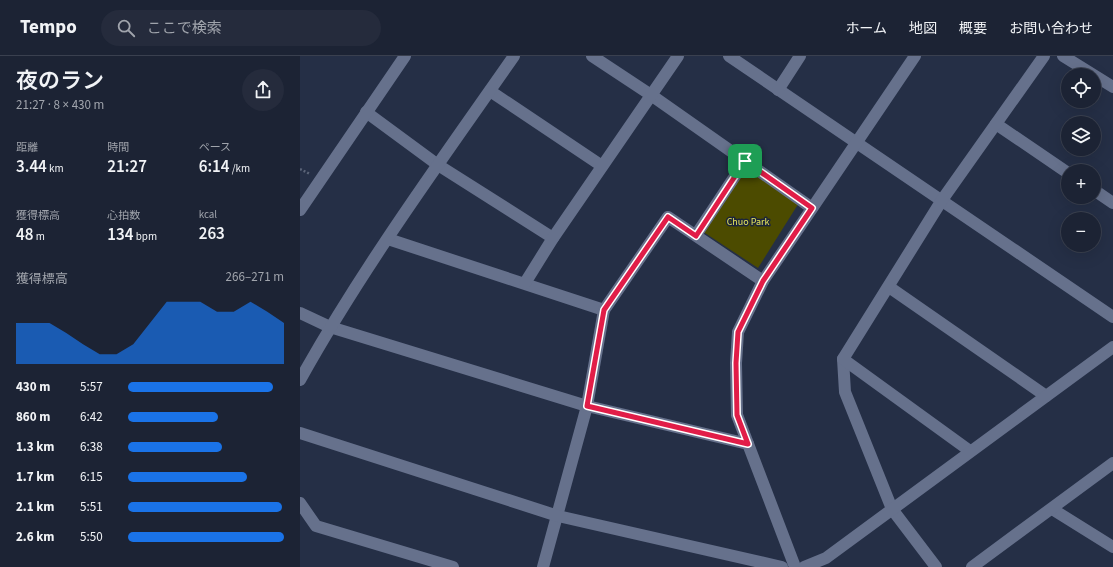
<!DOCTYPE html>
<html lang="ja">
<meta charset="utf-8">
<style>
:root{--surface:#1c2334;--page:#252b3c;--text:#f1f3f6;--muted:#a0a4ac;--line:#3a404f;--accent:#1a73e8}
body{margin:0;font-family:"Source Sans 3","Noto Sans JP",sans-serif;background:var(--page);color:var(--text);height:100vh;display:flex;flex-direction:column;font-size:15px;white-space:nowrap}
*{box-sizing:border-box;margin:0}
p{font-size:13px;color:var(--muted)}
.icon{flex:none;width:22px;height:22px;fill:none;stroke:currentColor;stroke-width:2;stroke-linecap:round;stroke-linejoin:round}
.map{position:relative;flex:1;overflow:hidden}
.side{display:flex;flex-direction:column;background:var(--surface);width:300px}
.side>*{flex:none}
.tools{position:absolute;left:761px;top:12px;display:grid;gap:8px}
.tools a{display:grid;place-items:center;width:40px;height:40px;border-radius:50%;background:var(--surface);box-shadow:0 4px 16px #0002,0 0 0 1px var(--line);font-size:20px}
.pin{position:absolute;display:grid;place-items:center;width:34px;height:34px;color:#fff;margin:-17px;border-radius:8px;box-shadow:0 2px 6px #0006}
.round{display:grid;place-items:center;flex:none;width:42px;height:42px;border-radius:21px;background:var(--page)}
.overview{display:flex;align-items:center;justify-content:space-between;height:68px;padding:0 16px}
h1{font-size:22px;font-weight:600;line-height:30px}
.stats{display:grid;grid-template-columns:repeat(3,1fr);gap:6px;height:68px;padding:4px 16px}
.stats div{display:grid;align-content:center}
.stats b{font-size:17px;font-weight:600}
.stats small{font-size:11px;font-weight:400}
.stats p{font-size:11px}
.chart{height:112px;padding:8px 16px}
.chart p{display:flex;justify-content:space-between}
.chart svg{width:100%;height:72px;margin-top:4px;fill:var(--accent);opacity:.7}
ul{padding:0 16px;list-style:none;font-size:13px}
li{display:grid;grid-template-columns:64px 48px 1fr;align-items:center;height:30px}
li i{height:10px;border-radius:5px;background:var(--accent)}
header{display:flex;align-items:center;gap:24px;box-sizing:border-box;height:56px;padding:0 20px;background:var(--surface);border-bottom:1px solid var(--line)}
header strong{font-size:19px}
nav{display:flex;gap:22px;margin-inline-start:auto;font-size:14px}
.search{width:280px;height:36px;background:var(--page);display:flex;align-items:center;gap:10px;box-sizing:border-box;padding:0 14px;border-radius:22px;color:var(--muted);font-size:15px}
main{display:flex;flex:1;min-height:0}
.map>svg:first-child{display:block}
.green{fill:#4c4b00}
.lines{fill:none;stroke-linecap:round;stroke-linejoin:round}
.path{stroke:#5b6478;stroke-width:2.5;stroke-dasharray:2 2;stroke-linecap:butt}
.minor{stroke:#66718c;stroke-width:12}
.route-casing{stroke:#fff;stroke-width:8}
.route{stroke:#e11d48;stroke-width:5}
.labels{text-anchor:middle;stroke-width:3;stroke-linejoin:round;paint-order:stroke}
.park-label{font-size:10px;fill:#e9e85c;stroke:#1c253b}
</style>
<header>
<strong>Tempo</strong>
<div class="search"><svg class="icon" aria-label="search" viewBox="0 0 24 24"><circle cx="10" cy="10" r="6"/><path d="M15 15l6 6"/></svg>ここで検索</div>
<nav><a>ホーム</a><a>地図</a><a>概要</a><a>お問い合わせ</a></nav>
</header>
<main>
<section class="side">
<div class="overview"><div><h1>夜のラン</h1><p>21:27 · 8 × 430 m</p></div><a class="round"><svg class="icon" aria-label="share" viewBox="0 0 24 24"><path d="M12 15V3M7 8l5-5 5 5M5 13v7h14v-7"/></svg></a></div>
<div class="stats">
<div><p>距離</p><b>3.44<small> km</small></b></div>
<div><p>時間</p><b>21:27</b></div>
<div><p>ペース</p><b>6:14<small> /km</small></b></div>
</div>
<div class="stats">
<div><p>獲得標高</p><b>48<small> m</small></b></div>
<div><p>心拍数</p><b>134<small> bpm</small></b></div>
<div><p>kcal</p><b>263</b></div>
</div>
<div class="chart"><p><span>獲得標高</span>266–271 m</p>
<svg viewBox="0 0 160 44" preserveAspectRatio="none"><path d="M0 44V19L10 19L20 19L30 25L40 32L50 38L60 38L70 32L80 19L90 6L100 6L110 6L120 12L130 12L140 6L150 12L160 19V44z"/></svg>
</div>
<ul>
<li><b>430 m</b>5:57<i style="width:93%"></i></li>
<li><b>860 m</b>6:42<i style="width:58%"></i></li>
<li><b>1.3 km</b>6:38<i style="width:60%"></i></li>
<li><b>1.7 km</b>6:15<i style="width:76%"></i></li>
<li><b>2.1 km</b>5:51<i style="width:99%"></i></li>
<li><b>2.6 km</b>5:50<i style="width:100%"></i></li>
</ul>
</section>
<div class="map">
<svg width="813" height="511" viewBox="0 0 813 511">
<rect width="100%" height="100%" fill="#252f46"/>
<path class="green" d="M445,111L502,142L458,212L402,175Z"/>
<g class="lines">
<path class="path" d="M0,113L10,118"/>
<g class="minor">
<path d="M292,0L351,39L512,152"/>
<path d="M429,0L813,261"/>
<path d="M763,0L813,31"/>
<path d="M478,34L500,0"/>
<path d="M190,35L302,110"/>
<path d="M66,56L138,109L253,182"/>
<path d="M696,68L768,117"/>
<path d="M794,134L813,147"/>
<path d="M0,154L105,0"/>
<path d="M396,179L445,105"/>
<path d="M88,183L304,254L287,350L243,511"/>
<path d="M225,227L253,182L378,0"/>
<path d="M589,231L746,340"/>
<path d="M304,254L368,161L463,225"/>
<path d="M0,257L30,271L287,350L448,388"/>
<path d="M543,303L545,336L592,453L636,511"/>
<path d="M0,324C63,211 140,106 214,0"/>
<path d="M0,377L258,460L482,511"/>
<path d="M670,395L543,303L642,144L744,0"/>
<path d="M0,447L16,470L153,511"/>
<path d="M752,453L813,491"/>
<path d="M495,511L437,359L436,307L438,276L463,225L615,0"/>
<path d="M504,511L526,502L813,291"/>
<path d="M672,511L813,407"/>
</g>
</g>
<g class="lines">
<defs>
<path id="route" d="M445,105L512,152L463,225L438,276L436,307L437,359L448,388L287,350L304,254L368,161L396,180Z"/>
</defs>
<use href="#route" class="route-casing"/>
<use href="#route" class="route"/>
</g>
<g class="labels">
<g class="park-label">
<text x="448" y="169">Chuo Park</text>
</g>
</g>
</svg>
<div class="tools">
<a><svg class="icon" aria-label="locate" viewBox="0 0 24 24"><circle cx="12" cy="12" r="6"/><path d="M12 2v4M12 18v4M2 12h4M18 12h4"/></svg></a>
<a><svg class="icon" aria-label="layers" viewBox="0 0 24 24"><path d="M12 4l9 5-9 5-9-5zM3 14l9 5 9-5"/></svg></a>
<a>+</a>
<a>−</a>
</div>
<div class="pin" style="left:445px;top:105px;background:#1e9e55"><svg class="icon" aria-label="arrive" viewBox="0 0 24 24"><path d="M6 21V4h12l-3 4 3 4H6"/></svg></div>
</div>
</main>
